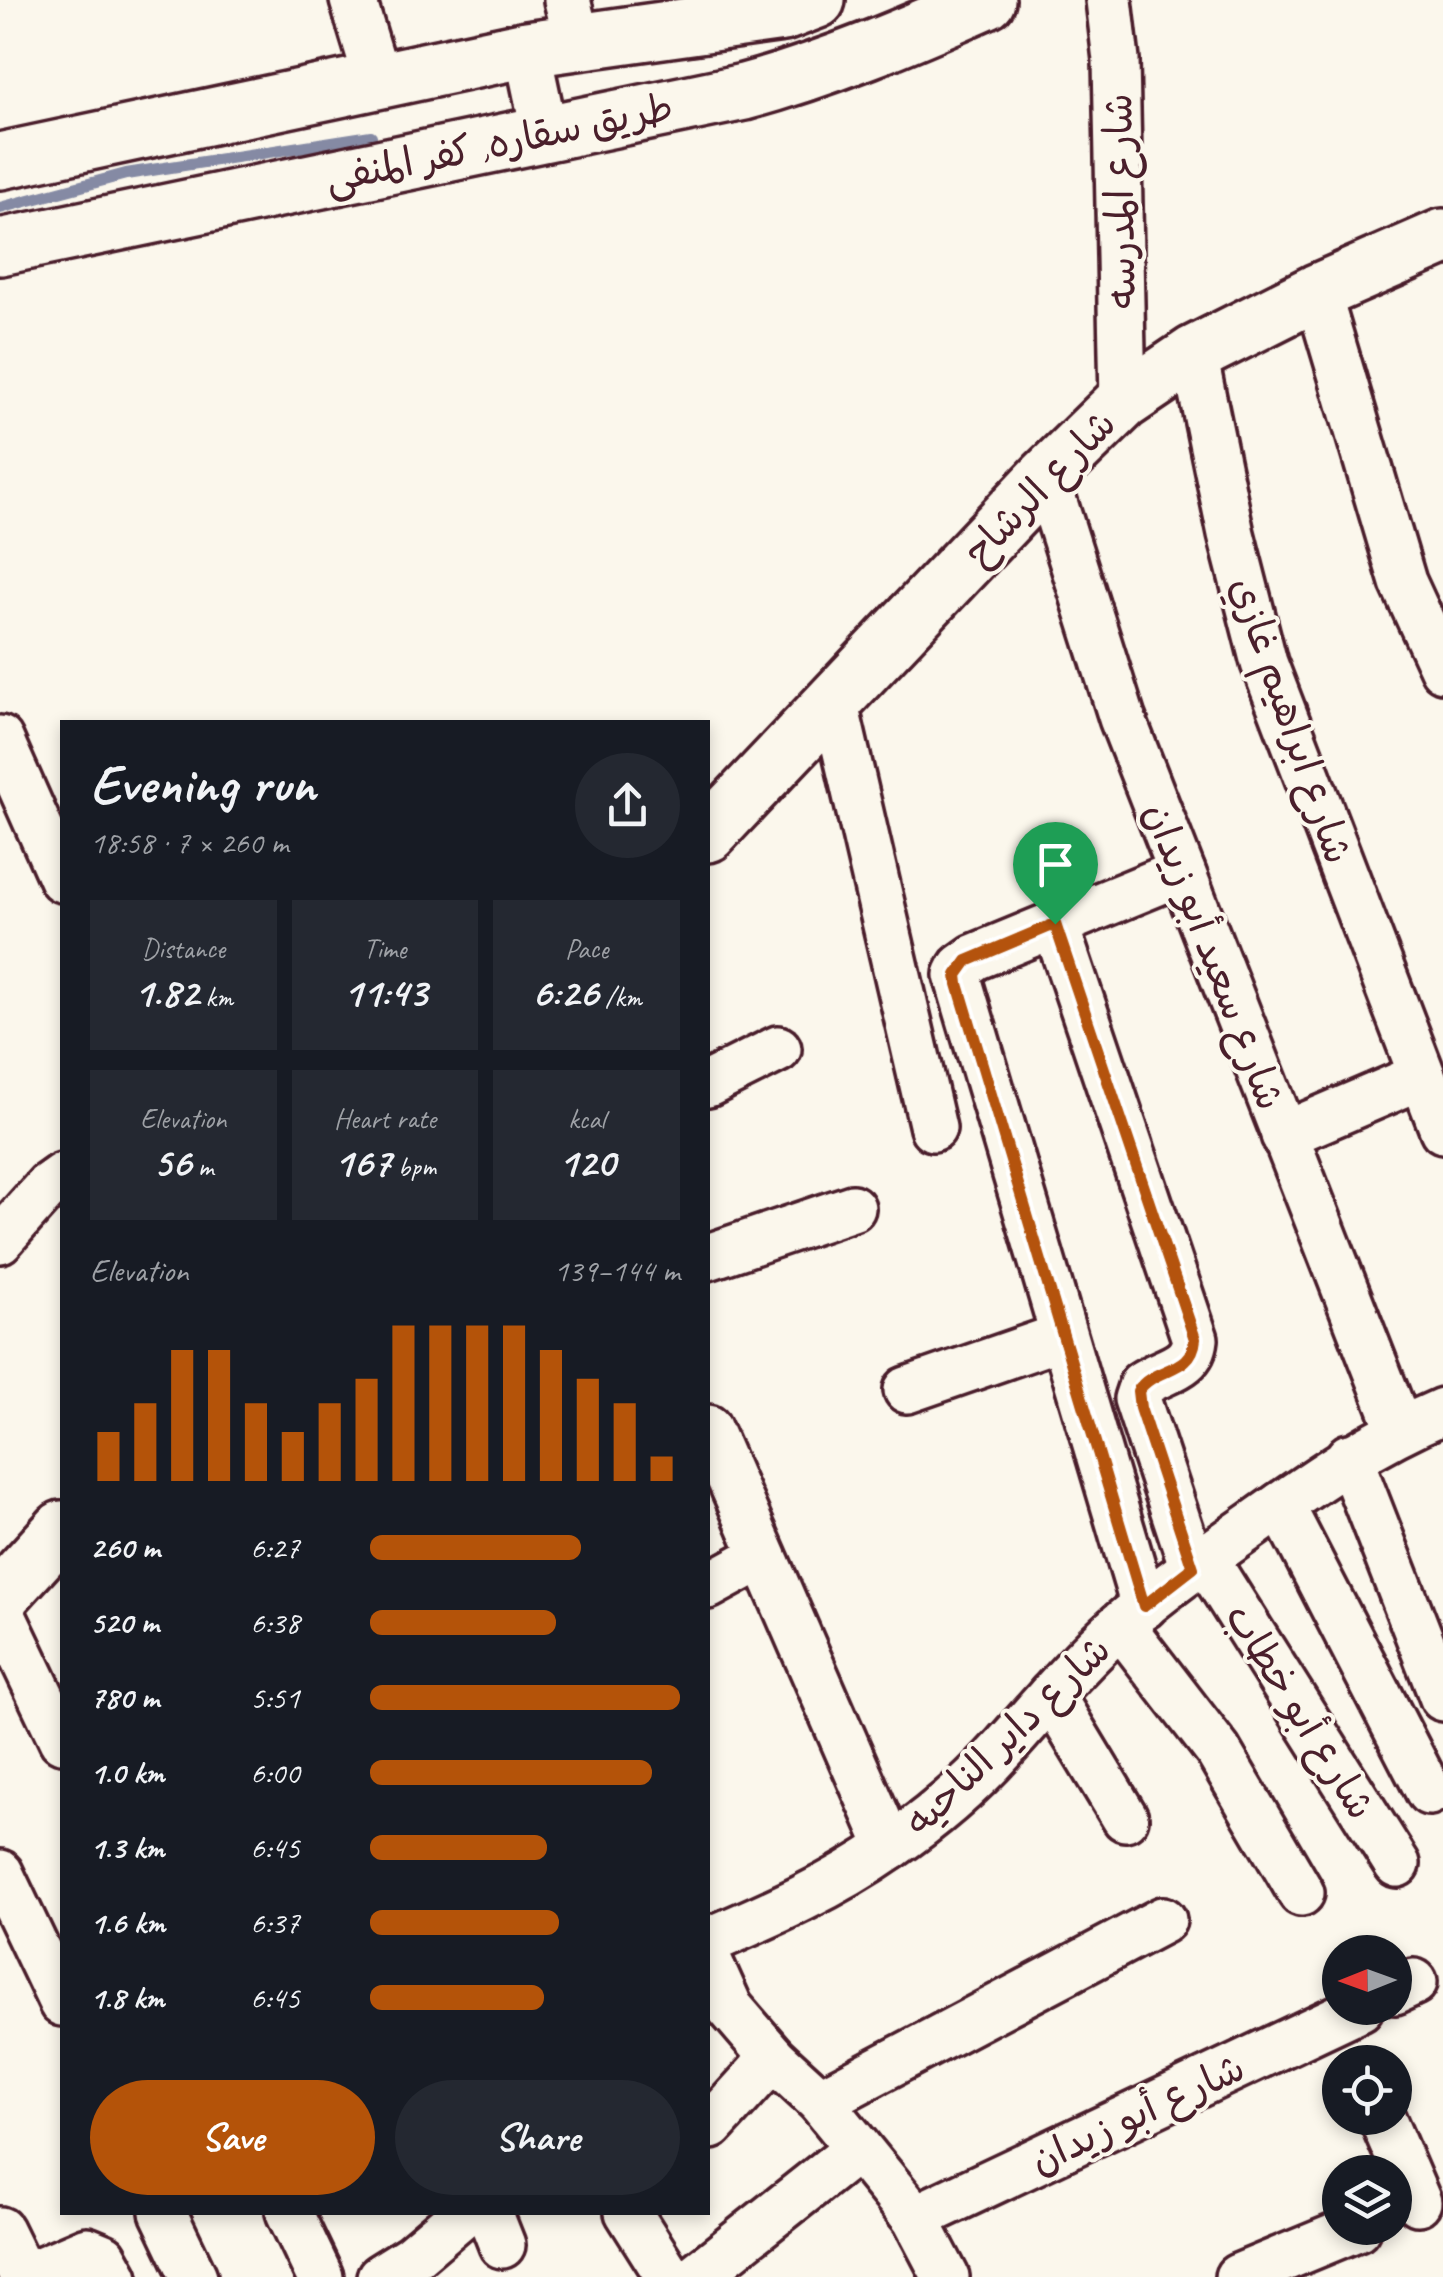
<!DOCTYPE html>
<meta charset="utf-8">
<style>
:root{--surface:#171b24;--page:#242831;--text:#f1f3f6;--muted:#9ea1a6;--accent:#b45309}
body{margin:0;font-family:Caveat,"Playpen Sans Arabic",sans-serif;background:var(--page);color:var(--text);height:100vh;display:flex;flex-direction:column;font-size:38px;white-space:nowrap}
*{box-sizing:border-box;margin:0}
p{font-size:32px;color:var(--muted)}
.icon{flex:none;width:55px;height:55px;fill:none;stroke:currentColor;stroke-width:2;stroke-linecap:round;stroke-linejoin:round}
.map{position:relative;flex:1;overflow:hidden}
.sheet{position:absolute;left:60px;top:720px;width:650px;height:1495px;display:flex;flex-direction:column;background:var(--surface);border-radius:0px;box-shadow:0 5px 15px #0003}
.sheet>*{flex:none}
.needle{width:65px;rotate:269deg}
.controls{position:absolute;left:1322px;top:1935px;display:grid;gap:20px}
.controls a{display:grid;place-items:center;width:90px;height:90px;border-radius:50%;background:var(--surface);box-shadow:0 5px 15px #0003;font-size:50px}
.pin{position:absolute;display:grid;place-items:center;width:85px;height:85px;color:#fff;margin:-102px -42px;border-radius:50% 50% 50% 0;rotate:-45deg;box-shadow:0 0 10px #0007}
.pin .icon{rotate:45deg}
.round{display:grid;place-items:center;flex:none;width:105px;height:105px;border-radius:52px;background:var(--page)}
.overview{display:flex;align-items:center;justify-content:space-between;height:170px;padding:0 30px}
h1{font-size:55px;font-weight:700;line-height:75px}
.stats{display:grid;grid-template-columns:repeat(3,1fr);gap:15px;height:170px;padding:10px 30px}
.stats div{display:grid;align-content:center;border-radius:0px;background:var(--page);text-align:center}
.stats b{font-size:42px;font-weight:700}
.stats small{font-size:28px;font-weight:400}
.stats p{font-size:28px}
.chart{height:280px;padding:20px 30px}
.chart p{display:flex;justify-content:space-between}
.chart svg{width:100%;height:180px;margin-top:10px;stroke:var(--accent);stroke-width:6}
.cta{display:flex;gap:20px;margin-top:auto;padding:20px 30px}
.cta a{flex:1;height:115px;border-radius:60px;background:var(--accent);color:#fff;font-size:40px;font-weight:700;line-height:115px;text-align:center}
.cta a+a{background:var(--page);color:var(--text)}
ul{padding:0 30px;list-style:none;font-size:32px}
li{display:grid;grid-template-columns:160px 120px 1fr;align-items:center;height:75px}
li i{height:25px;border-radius:12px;background:var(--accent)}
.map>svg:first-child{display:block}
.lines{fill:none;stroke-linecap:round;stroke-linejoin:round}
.stream{stroke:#858aa4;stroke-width:12}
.minor-casing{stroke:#4a1f2b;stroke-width:52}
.tertiary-casing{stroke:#4a1f2b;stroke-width:62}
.minor{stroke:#fbf7ec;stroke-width:45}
.tertiary{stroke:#fbf7ec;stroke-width:55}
.route-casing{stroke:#fff;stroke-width:20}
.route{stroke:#b45309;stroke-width:12}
.labels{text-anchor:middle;stroke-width:8;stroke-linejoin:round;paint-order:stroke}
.street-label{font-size:40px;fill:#4a1f2b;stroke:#fbf7ec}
</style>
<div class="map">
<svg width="1443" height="2277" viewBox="0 0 1443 2277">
<rect width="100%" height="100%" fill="#fbf7ec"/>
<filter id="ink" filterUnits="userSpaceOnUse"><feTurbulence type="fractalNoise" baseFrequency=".01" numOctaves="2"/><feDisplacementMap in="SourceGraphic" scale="20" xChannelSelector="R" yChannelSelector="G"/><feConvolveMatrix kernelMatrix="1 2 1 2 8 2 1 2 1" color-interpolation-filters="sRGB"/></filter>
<g filter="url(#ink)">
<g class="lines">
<path class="stream" d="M0,208L126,174L371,136"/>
<defs>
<g id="minor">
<path d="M353,0L377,79"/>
<path d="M567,0L577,40"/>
<path d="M1109,0L1116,60L1123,402"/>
<path d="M527,49L545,134"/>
<path d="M1317,292L1403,582L1443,669"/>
<path d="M1194,354L1231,534L1264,663L1443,1130"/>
<path d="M1046,477L1122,718L1400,1430"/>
<path d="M834,700L933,1128"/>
<path d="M0,739L62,879"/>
<path d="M1055,924L1195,1339C1192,1369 1164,1369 1142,1384L1137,1399L1193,1568"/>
<path d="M708,1084L778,1049"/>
<path d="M1284,1135L1422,1076"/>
<path d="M0,1240L48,1186L62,1176"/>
<path d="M708,1257L852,1208"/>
<path d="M907,1390L1063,1336"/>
<path d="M708,1428L890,1847"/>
<path d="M1349,1457L1443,1698"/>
<path d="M1281,1505L1429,1792"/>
<path d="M1205,1559L1397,1864"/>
<path d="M708,1586L763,1556"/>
<path d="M1144,1606L957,975L961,967L975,957L1182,872"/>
<path d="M0,1610L62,1740"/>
<path d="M1121,1625L1218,1751L1301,1893"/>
<path d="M1051,1695L1125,1818"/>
<path d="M0,1873L62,2003"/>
<path d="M708,1941C771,1914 833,1887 890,1847C931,1819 972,1784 1005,1747C1042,1706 1078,1662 1120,1625C1162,1589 1208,1556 1254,1524C1316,1480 1372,1441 1443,1411"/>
<path d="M708,1959L730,2008L773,2058L820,2101L915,2218L946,2277"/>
<path d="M1395,1991L1414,1982"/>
<path d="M820,2101L1163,1920"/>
<path d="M1382,2118L1418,2202"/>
<path d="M711,2126L773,2058"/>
<path d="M163,2212L194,2277"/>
<path d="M289,2212L320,2277"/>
<path d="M489,2212L502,2245"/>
<path d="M628,2212L669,2277"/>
<path d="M915,2218L1360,2008"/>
<path d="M0,2230L23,2277"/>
<path d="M24,2277L87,2250L104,2257L115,2277"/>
<path d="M380,2277L412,2257L465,2212"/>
<path d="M695,2277L858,2148"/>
<path d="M1238,2277L1357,2228"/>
</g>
<g id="tertiary">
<path d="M0,161L527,49L783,13L817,0"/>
<path d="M0,247L744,92C828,69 908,35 987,0"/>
<path d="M708,834L1046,477L1123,402L1194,354L1317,292L1443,237"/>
<path d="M0,1597L62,1529"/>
</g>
</defs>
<use href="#minor" class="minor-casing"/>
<use href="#tertiary" class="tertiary-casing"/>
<use href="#minor" class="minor"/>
<use href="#tertiary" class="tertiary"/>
</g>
</g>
<g class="lines" filter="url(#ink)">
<defs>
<path id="route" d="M1055,924L1195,1339C1192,1374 1154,1366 1138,1391L1140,1408L1193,1568L1144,1606L958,984L957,975L967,961Z"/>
</defs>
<use href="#route" class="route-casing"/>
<use href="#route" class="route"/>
</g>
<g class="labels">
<g class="street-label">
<text transform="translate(499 142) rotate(-12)" y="14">طريق سقاره, كفر المنفى</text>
<text transform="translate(1119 201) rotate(-91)" y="14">شارع المدرسه</text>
<text transform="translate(1039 487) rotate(-46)" y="14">شارع الرشاح</text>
<text transform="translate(1292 720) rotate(71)" y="14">شارع ابراهيم غازي</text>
<text transform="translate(1215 956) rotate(69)" y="14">شارع سعيد أبو زيدان</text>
<text transform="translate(1301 1711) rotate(58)" y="14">شارع أبو خطاب</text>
<text transform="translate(1007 1735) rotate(-44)" y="14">شارع داير الناحيه</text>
<text transform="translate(1137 2113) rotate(-25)" y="14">شارع أبو زيدان</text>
</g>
</g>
</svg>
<div class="controls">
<a><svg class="needle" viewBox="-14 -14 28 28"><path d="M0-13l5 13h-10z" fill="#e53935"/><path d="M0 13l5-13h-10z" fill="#9ea1a6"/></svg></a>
<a><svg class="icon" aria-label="locate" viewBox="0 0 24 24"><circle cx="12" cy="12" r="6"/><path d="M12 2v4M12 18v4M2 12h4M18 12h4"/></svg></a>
<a><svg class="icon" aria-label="layers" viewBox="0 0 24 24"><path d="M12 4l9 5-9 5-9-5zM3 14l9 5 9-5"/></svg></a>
</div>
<div class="pin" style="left:1055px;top:924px;background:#1e9e55"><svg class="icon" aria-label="arrive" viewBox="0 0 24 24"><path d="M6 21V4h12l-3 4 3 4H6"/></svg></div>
<section class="sheet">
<div class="overview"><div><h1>Evening run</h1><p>18:58 · 7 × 260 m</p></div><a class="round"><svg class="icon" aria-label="share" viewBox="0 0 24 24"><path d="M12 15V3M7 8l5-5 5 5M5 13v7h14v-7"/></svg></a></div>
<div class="stats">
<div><p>Distance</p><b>1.82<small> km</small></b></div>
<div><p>Time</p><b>11:43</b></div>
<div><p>Pace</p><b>6:26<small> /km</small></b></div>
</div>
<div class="stats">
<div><p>Elevation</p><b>56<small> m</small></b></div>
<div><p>Heart rate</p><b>167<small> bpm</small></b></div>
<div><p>kcal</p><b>120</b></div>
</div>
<div class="chart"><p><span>Elevation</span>139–144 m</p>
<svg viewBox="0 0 160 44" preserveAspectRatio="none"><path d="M5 44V32M15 44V25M25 44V12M35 44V12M45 44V25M55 44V32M65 44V25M75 44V19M85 44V6M95 44V6M105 44V6M115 44V6M125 44V12M135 44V19M145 44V25M155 44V38"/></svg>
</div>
<ul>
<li><b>260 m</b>6:27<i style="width:68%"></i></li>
<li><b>520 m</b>6:38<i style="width:60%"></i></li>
<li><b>780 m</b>5:51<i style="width:100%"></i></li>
<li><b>1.0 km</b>6:00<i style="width:91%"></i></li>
<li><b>1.3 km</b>6:45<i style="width:57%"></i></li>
<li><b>1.6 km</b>6:37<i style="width:61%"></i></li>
<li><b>1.8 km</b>6:45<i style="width:56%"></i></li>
</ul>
<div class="cta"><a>Save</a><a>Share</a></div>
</section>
</div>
